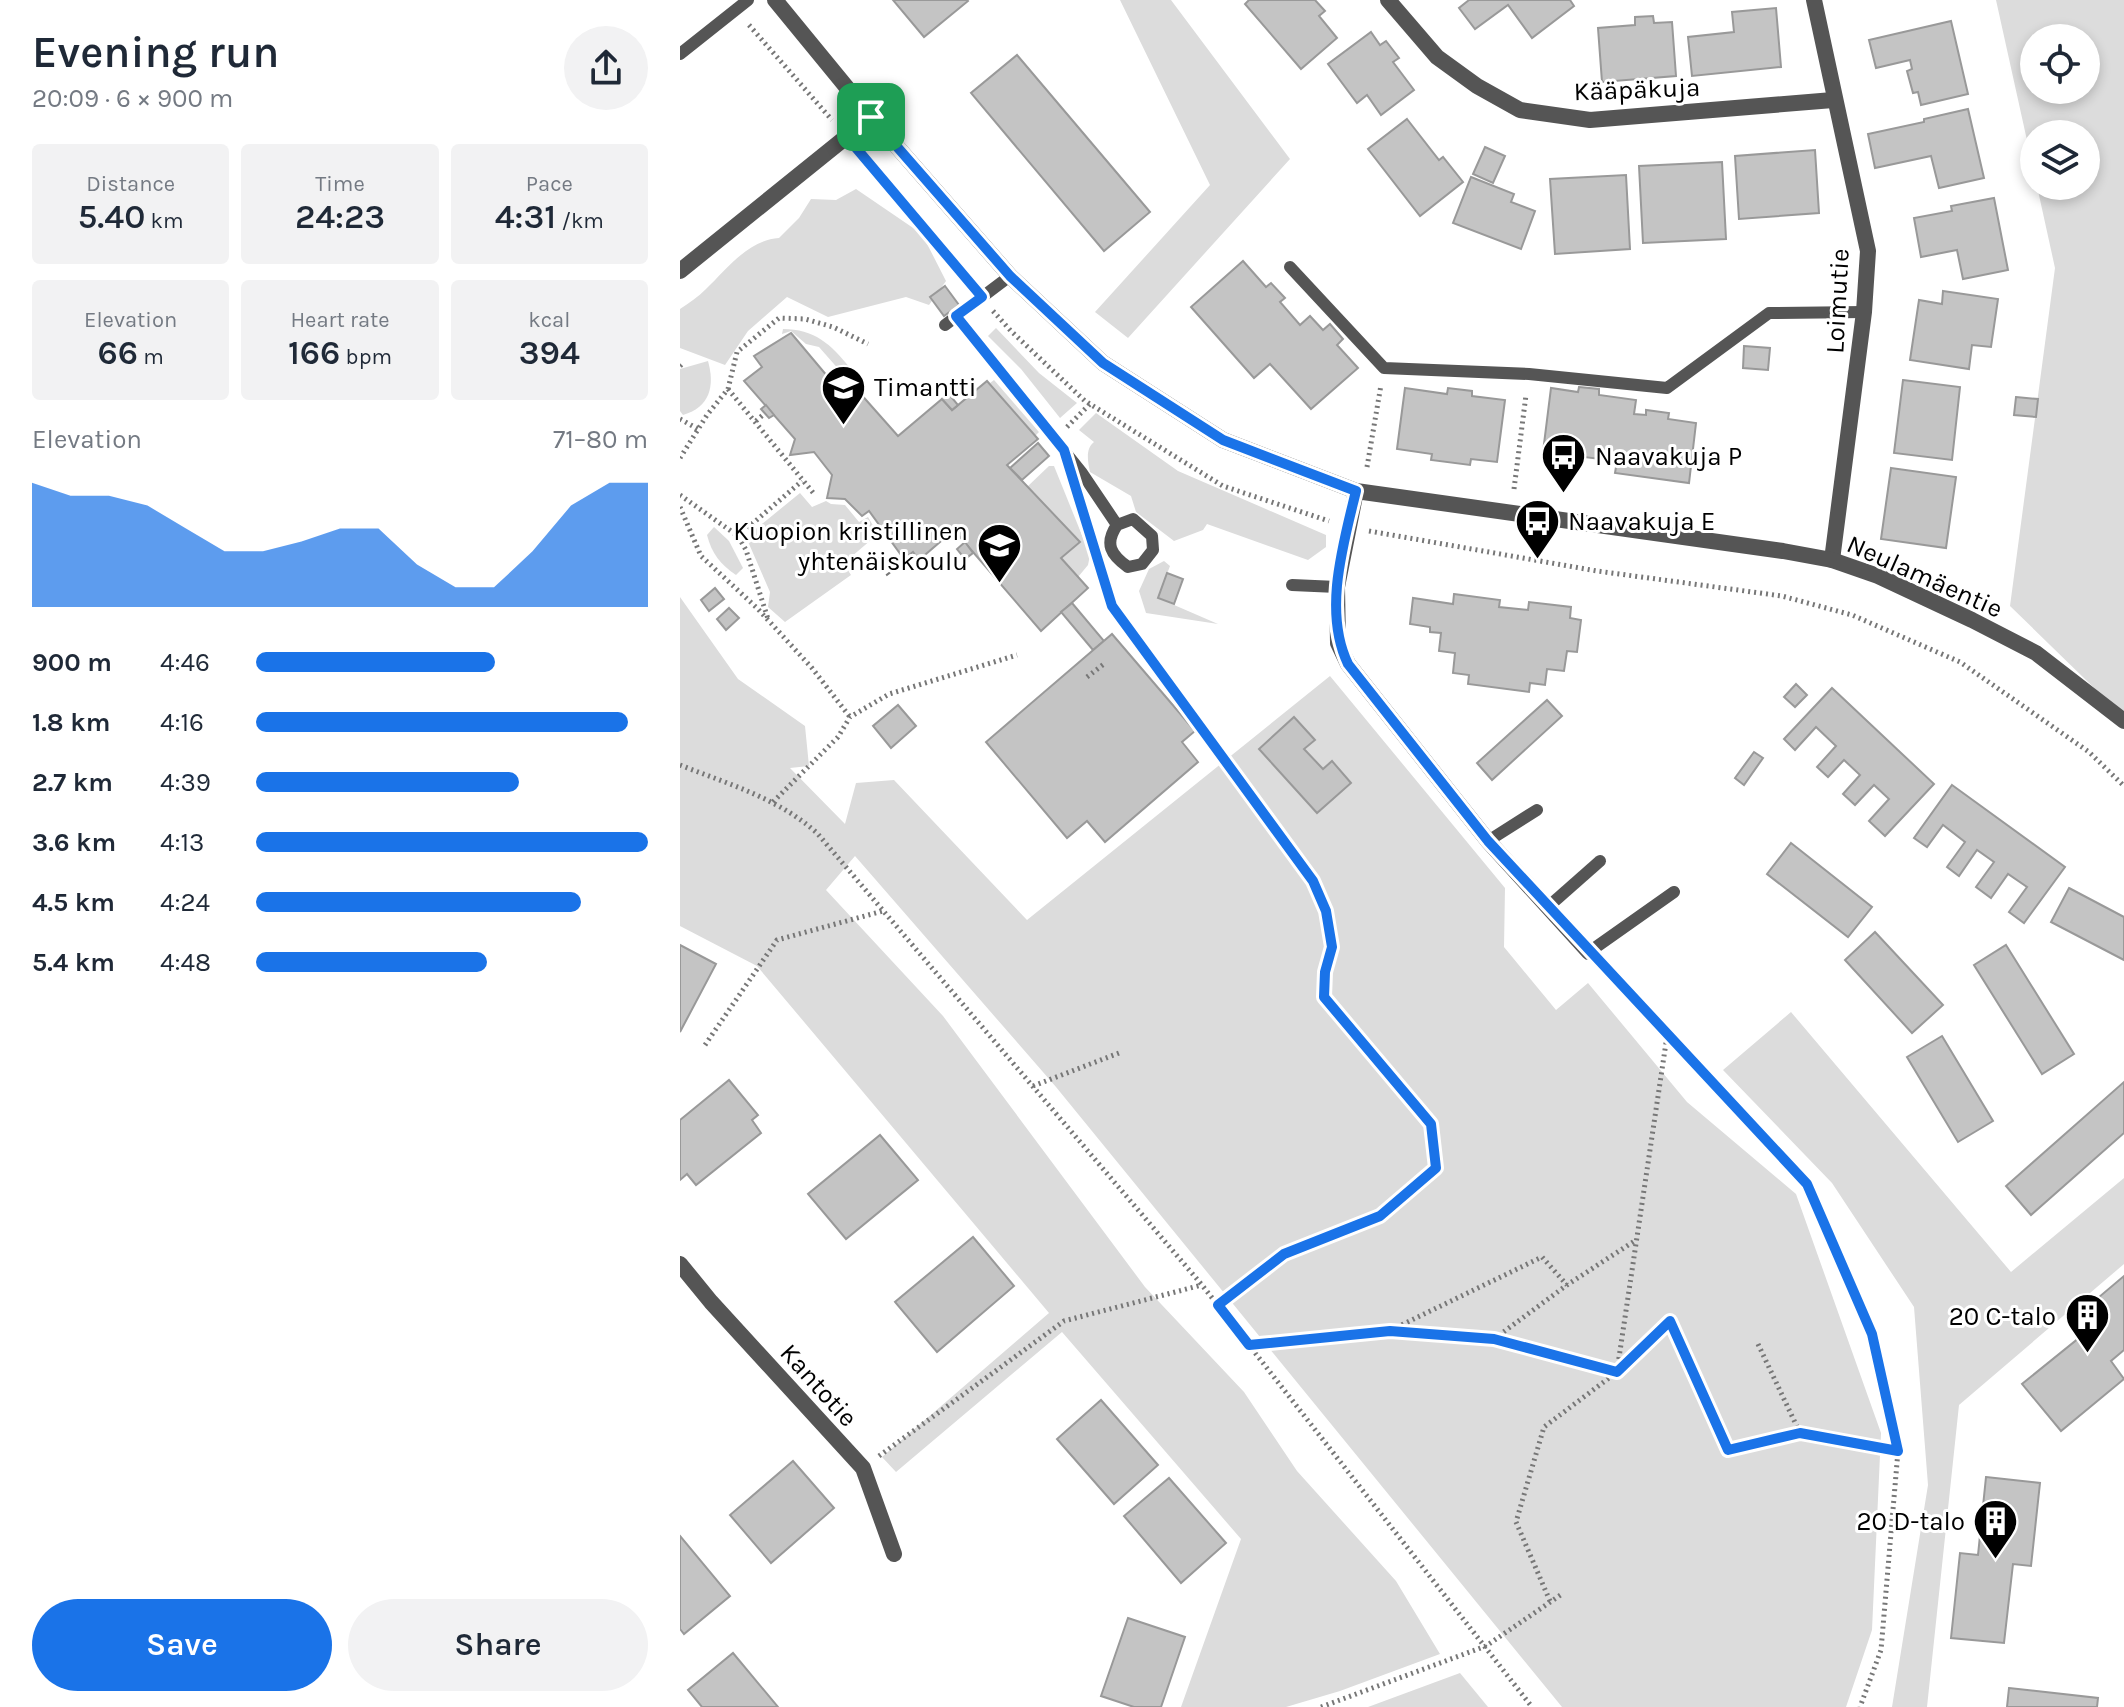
<!DOCTYPE html>
<meta charset="utf-8">
<style>
:root{--surface:#fff;--page:#f2f2f3;--text:#1f2937;--muted:#747a83;--accent:#1a73e8}
body{margin:0;font-family:Karla,sans-serif;background:var(--page);color:var(--text);height:100vh;display:flex;flex-direction:column;font-size:30px;white-space:nowrap}
*{box-sizing:border-box;margin:0}
p{font-size:26px;color:var(--muted)}
.icon{flex:none;width:44px;height:44px;fill:none;stroke:currentColor;stroke-width:2;stroke-linecap:round;stroke-linejoin:round}
.map{position:relative;flex:1;overflow:hidden}
.drawer{display:flex;flex-direction:column;background:var(--surface);width:680px}
.drawer>*{flex:none}
.fabs{position:absolute;left:1340px;top:24px;display:grid;gap:16px}
.fabs a{display:grid;place-items:center;width:80px;height:80px;border-radius:50%;background:var(--surface);box-shadow:0 4px 12px #0003;font-size:40px}
.pin{position:absolute;display:grid;place-items:center;width:68px;height:68px;color:#fff;margin:-34px;border-radius:16px;box-shadow:0 4px 12px #0006}
.round{display:grid;place-items:center;flex:none;width:84px;height:84px;border-radius:42px;background:var(--page)}
.headline{display:flex;align-items:center;justify-content:space-between;height:136px;padding:0 32px}
h1{font-size:44px;font-weight:600;line-height:60px}
.figures{display:grid;grid-template-columns:repeat(3,1fr);gap:12px;height:136px;padding:8px 32px}
.figures div{display:grid;align-content:center;border-radius:8px;background:var(--page);text-align:center}
.figures b{font-size:34px;font-weight:600}
.figures small{font-size:22px;font-weight:400}
.figures p{font-size:22px}
.chart{height:224px;padding:16px 32px}
.chart p{display:flex;justify-content:space-between}
.chart svg{width:100%;height:144px;margin-top:8px;fill:var(--accent);opacity:.7}
.primary-button{display:flex;gap:16px;margin-top:auto;padding:16px 32px}
.primary-button a{flex:1;height:92px;border-radius:48px;background:var(--accent);color:#fff;font-size:32px;font-weight:600;line-height:92px;text-align:center}
.primary-button a+a{background:var(--page);color:var(--text)}
ul{padding:0 32px;list-style:none;font-size:26px}
li{display:grid;grid-template-columns:128px 96px 1fr;align-items:center;height:60px}
li i{height:20px;border-radius:10px;background:var(--accent)}
main{display:flex;flex:1;min-height:0}
.map>svg:first-child{display:block}
.green{fill:#dcdcdc;fill-rule:evenodd}
.building{fill:#c4c4c4;stroke:#999;stroke-width:2}
.lines{fill:none;stroke-linecap:round;stroke-linejoin:round}
.path{stroke:#777;stroke-width:5;stroke-dasharray:2 4;stroke-linecap:butt}
.service{stroke:#555;stroke-width:12}
.minor{stroke:#555;stroke-width:16}
.tertiary{stroke:#555;stroke-width:16}
.route-casing{stroke:#fff;stroke-width:16}
.route{stroke:#1a73e8;stroke-width:10}
.labels{text-anchor:middle;stroke-width:6;stroke-linejoin:round;paint-order:stroke}
.street-label{font-size:26px;fill:#000;stroke:#fff}
.poi-label{font-size:26px;fill:#000;stroke:#fff;text-anchor:start}
</style>
<main>
<section class="drawer">
<div class="headline"><div><h1>Evening run</h1><p>20:09 · 6 × 900 m</p></div><a class="round"><svg class="icon" aria-label="share" viewBox="0 0 24 24"><path d="M12 15V3M7 8l5-5 5 5M5 13v7h14v-7"/></svg></a></div>
<div class="figures">
<div><p>Distance</p><b>5.40<small> km</small></b></div>
<div><p>Time</p><b>24:23</b></div>
<div><p>Pace</p><b>4:31<small> /km</small></b></div>
</div>
<div class="figures">
<div><p>Elevation</p><b>66<small> m</small></b></div>
<div><p>Heart rate</p><b>166<small> bpm</small></b></div>
<div><p>kcal</p><b>394</b></div>
</div>
<div class="chart"><p><span>Elevation</span>71–80 m</p>
<svg viewBox="0 0 160 44" preserveAspectRatio="none"><path d="M0 44V6L10 10L20 10L30 13L40 20L50 27L60 27L70 24L80 20L90 20L100 31L110 38L120 38L130 27L140 13L150 6L160 6V44z"/></svg>
</div>
<ul>
<li><b>900 m</b>4:46<i style="width:61%"></i></li>
<li><b>1.8 km</b>4:16<i style="width:95%"></i></li>
<li><b>2.7 km</b>4:39<i style="width:67%"></i></li>
<li><b>3.6 km</b>4:13<i style="width:100%"></i></li>
<li><b>4.5 km</b>4:24<i style="width:83%"></i></li>
<li><b>5.4 km</b>4:48<i style="width:59%"></i></li>
</ul>
<div class="primary-button"><a>Save</a><a>Share</a></div>
</section>
<div class="map">
<svg width="1444" height="1707" viewBox="0 0 1444 1707">
<rect width="100%" height="100%" fill="#fff"/>
<g class="green">
<path d="M440,0H491L610,159L448,338L415,312L530,185Z"/>
<path d="M1316,0H1444V717L1330,606L1375,268L1357,186H1406V134H1354V172ZM1354,38H1406V90H1354Z"/>
<path d="M176,189L242,234L266,281L249,305L226,297L148,317L107,297L68,331L45,365L0,348V309C9,303 18,297 26,289C47,269 68,240 99,238L119,218L131,199L156,200Z"/>
<path d="M316,328L359,373L397,403L380,418L341,369L308,336Z"/>
<path d="M103,329C134,329 151,344 170,368L161,372L139,347L126,344L111,331L102,334Z"/>
<path d="M28,361C35,386 30,407 3,415L0,411V369Z"/>
<path d="M314,380L359,432L355,436L310,383Z"/>
<path d="M416,413L498,471L646,535V547L628,560L527,524L523,530L494,541L456,512L451,496L410,472C408,462 405,449 414,442L399,430Z"/>
<path d="M369,466H374L410,555L408,565L398,577L381,558L400,542L347,487Z"/>
<path d="M120,493L132,507L146,501L151,504L165,505L179,522L188,517L198,534L164,563L171,575L105,622L88,607L90,592L66,537Z"/>
<path d="M34,527L49,541L63,568L56,575C40,564 32,554 27,535Z"/>
<path d="M484,561L490,566L478,598L538,624L466,613L459,591L469,569Z"/>
<path d="M0,597L58,679L125,726L129,766L110,768L165,824L176,783L214,780L347,920L650,676L825,888L824,947L876,1010L908,983L1007,1102L1116,1194L1201,1433L1192,1630L1166,1707H882L376,1087L175,856L146,890L263,1016L465,1287L564,1392L617,1471L716,1581L760,1654L660,1691L606,1707H501L561,1539L382,1332L216,1472L202,1457L369,1313L77,966L0,926Z"/>
<path d="M1111,1012L1331,1272L1444,1178V1264L1279,1405L1247,1707H1212L1248,1485L1234,1307L1152,1183L1043,1070Z"/>
<path d="M780,1673L808,1707H688Z"/>
</g>
<g class="building">
<path d="M213,0H287L288,1L244,37Z"/>
<path d="M569,0H635L645,11L639,16L657,38L621,69L565,4Z"/>
<path d="M789,0H890L894,6L852,38L828,5L795,29L779,8Z"/>
<path d="M1096,8L1101,67L1012,76L1008,37L1054,32L1052,12Z"/>
<path d="M973,16L974,23L992,22L996,76L922,82L918,28L955,25V17Z"/>
<path d="M1271,21L1288,94L1241,105L1238,92L1233,93L1227,71L1232,69L1230,60L1196,68L1189,40Z"/>
<path d="M691,32L700,45L706,41L719,58L713,62L734,90L701,115L687,95L677,103L648,64Z"/>
<path d="M337,55L470,212L424,251L291,93Z"/>
<path d="M1288,109L1304,178L1259,188L1251,156L1195,168L1188,134L1244,122V119Z"/>
<path d="M727,119L759,160L763,157L783,182L740,216L688,149Z"/>
<path d="M805,147L825,156L813,183L793,174Z"/>
<path d="M1135,150L1139,213L1059,219L1055,156Z"/>
<path d="M1042,162L1046,239L963,243L959,166Z"/>
<path d="M946,175L950,249L875,254L870,179Z"/>
<path d="M791,177L834,194L831,202L855,211L841,249L773,223Z"/>
<path d="M1314,198L1328,270L1283,279L1277,250L1241,257L1234,218L1272,211L1271,206Z"/>
<path d="M563,261L586,287L591,283L605,298L600,302L620,325L630,316L643,330L650,324L663,339L657,345L678,368L631,409L590,364L574,378L511,307Z"/>
<path d="M265,286L279,305L264,316L250,297Z"/>
<path d="M1263,291L1318,299L1311,347L1292,345L1289,369L1230,360L1239,300L1262,304Z"/>
<path d="M111,333L153,383L163,374L218,436L262,399L272,410L307,381L358,439L327,465L400,542L381,558L408,588L361,631L274,530L239,560L233,552L224,559L189,511L182,516L165,499L147,498L152,475L134,452L110,455L115,439L64,381L82,367L74,356Z"/>
<path d="M1064,346L1090,348L1088,370L1063,368Z"/>
<path d="M1223,380L1280,387L1272,460L1214,453Z"/>
<path d="M899,387L919,389V395L956,400L954,414L966,415V410L989,413L988,419L1016,423L1009,483L935,473L937,461L863,452L871,388L898,392Z"/>
<path d="M725,388L767,394L768,388L792,391V396L825,400L817,462L791,459L790,465L751,460L752,454L717,449Z"/>
<path d="M268,393L278,405L272,410L262,399Z"/>
<path d="M1336,397L1358,399L1356,417L1334,415Z"/>
<path d="M86,405L94,415L89,418L81,409Z"/>
<path d="M358,443L369,456L342,480L330,468Z"/>
<path d="M1211,468L1276,477L1266,548L1201,539Z"/>
<path d="M285,542L293,553L285,559L277,549Z"/>
<path d="M487,573L503,579L494,604L478,598Z"/>
<path d="M35,588L44,599L29,611L21,600Z"/>
<path d="M774,594L820,600L819,607L848,610L849,602L891,607L890,618L901,620L897,652L887,651L884,671L867,669L865,685L850,683L849,692L788,684L789,675L773,673L775,653L759,651L761,633L750,632V627L730,624L733,598L773,604Z"/>
<path d="M392,603L424,641L413,650L381,612Z"/>
<path d="M49,608L59,618L46,630L37,619Z"/>
<path d="M432,634L515,731L502,742L518,762L425,842L407,821L387,838L306,742Z"/>
<path d="M1116,684L1127,695L1115,707L1104,697Z"/>
<path d="M1152,688L1254,784L1205,836L1189,821L1209,799L1194,785L1175,805L1163,794L1180,775L1164,760L1148,777L1137,767L1156,746L1136,727L1115,750L1104,739Z"/>
<path d="M867,700L882,716L812,780L797,763Z"/>
<path d="M218,705L236,726L211,748L193,726Z"/>
<path d="M614,717L635,740L624,749L643,769L652,761L671,783L637,813L579,749Z"/>
<path d="M1074,752L1083,758L1064,785L1055,778Z"/>
<path d="M1272,785L1385,867L1344,923L1329,912L1347,887L1328,874L1311,898L1296,887L1314,862L1297,850L1279,876L1267,867L1285,842L1263,825L1247,847L1234,838Z"/>
<path d="M1111,843L1192,907L1168,937L1087,874Z"/>
<path d="M1389,888L1444,917V960L1371,922Z"/>
<path d="M1195,932L1263,1005L1232,1033L1165,960Z"/>
<path d="M0,945L36,964L0,1032Z"/>
<path d="M1326,945L1394,1054L1362,1074L1294,965Z"/>
<path d="M1262,1036L1313,1121L1278,1142L1227,1057Z"/>
<path d="M49,1080L78,1115L72,1120L81,1133L16,1185L7,1174L0,1180V1120Z"/>
<path d="M1444,1082V1133L1351,1215L1326,1186Z"/>
<path d="M200,1135L238,1180L166,1239L128,1194Z"/>
<path d="M293,1237L334,1286L257,1352L215,1302Z"/>
<path d="M1444,1276V1350L1431,1361L1444,1379L1381,1431L1342,1384L1405,1333L1393,1319Z"/>
<path d="M421,1400L478,1465L434,1504L377,1439Z"/>
<path d="M113,1461L154,1508L91,1563L50,1515Z"/>
<path d="M1306,1477L1360,1483L1351,1566L1333,1564L1324,1643L1271,1638L1280,1553L1298,1555Z"/>
<path d="M489,1478L546,1543L501,1583L444,1516Z"/>
<path d="M0,1536L50,1596L4,1634L0,1629Z"/>
<path d="M448,1618L505,1637L481,1707H454L421,1696Z"/>
<path d="M53,1653L98,1707H22L8,1690Z"/>
<path d="M1329,1688L1418,1698L1417,1707H1327Z"/>
</g>
<g class="lines">
<g class="path">
<path d="M69,25L152,120"/>
<path d="M179,152L289,282"/>
<path d="M313,311L331,331L405,401L543,486L649,521"/>
<path d="M0,366L4,362"/>
<path d="M48,389L135,495"/>
<path d="M0,419L18,429"/>
<path d="M76,421L85,413"/>
<path d="M387,427L410,404"/>
<path d="M0,458L27,415L48,389L57,352L99,318L125,319L153,327L188,344"/>
<path d="M687,467L701,385"/>
<path d="M834,489L846,395"/>
<path d="M0,495L58,536L66,550L88,619"/>
<path d="M0,507L21,556L77,608L132,668L170,717"/>
<path d="M689,531L917,571L1102,596L1172,615L1280,662L1409,752L1444,786"/>
<path d="M58,536L122,481"/>
<path d="M193,554L209,575"/>
<path d="M421,572L432,606L633,881L646,911L652,947L645,972L644,997L751,1124L756,1168L700,1216L604,1254L538,1305"/>
<path d="M407,677L424,664"/>
<path d="M0,765C48,784 98,798 137,833L522,1285L852,1707"/>
<path d="M93,802L158,737L170,717L209,694L337,655"/>
<path d="M924,968L1127,1184L1192,1334L1218,1451L1201,1650L1180,1707"/>
<path d="M25,1045L97,940L203,911"/>
<path d="M353,1086L439,1053"/>
<path d="M711,1330L862,1257L887,1285"/>
<path d="M814,1339L887,1285L956,1240"/>
<path d="M1078,1344L1120,1433L1218,1451"/>
<path d="M569,1345L710,1331L814,1339L936,1371"/>
<path d="M937,1371L987,1036"/>
<path d="M199,1456L384,1321L522,1285"/>
<path d="M870,1601L836,1522L864,1427L937,1372L990,1321L1048,1450L1120,1433"/>
<path d="M641,1707L806,1646L882,1594"/>
</g>
<g class="service">
<path d="M0,54L68,0"/>
<path d="M610,267L704,368L849,374L987,388L1089,313L1184,312"/>
<path d="M276,316L402,473L437,525L453,519L472,536L473,550L462,564L448,567C431,555 424,544 437,525"/>
<path d="M265,325L330,276"/>
<path d="M612,585L657,587"/>
<path d="M808,841L857,810"/>
<path d="M869,906L920,861"/>
<path d="M909,952L994,892"/>
</g>
<g class="minor">
<path d="M708,0L757,57L797,86L840,110L910,120L1153,100"/>
<path d="M1134,0L1188,251L1184,312L1152,560"/>
<path d="M676,491L657,587L658,643L668,664L808,841L909,952"/>
<path d="M0,1264L31,1302L183,1468L214,1554"/>
</g>
<g class="tertiary">
<path d="M95,0L191,117L330,276L423,363L543,440L676,491L1103,551L1152,560L1198,576L1292,620L1356,653L1444,721"/>
<path d="M0,271L191,117"/>
</g>
</g>
<g class="lines">
<defs>
<path id="route" d="M191,117L330,276L423,363L543,440L676,491C663,545 643,612 668,664L808,841L1127,1184L1192,1334L1218,1451L1120,1433L1048,1450L990,1321L937,1372L814,1339L710,1331L569,1345L538,1305L604,1254L700,1216L756,1168L751,1124L644,997L645,972L652,947L646,911L633,881L432,606L384,450L276,316L302,297L166,136Z"/>
</defs>
<use href="#route" class="route-casing"/>
<use href="#route" class="route"/>
</g>
<defs>
<symbol id="school-pin" viewBox="-11 -11 22 30"><path d="M0 17L-7.5 6A9.5 9.5 0 1 1 7.5 6Z" fill="#000" stroke="#fff"/><path d="M0-5L7-2L0 1L-7-2ZM-4 1L0 2.5L4 1V4Q0 6-4 4Z" fill="#fff"/></symbol>
<symbol id="bus-pin" viewBox="-11 -11 22 30"><path d="M0 17L-7.5 6A9.5 9.5 0 1 1 7.5 6Z" fill="#000" stroke="#fff"/><path d="M-5-6H5V4H4V6H2V4H-2V6H-4V4H-5ZM-3.5-4V0h7V-4ZM-3.5 1.2v1.5H-2V1.2ZM2 1.2v1.5H3.5V1.2Z" fill="#fff"/></symbol>
<symbol id="building-pin" viewBox="-11 -11 22 30"><path d="M0 17L-7.5 6A9.5 9.5 0 1 1 7.5 6Z" fill="#000" stroke="#fff"/><path d="M-4-6H4V6H1V3H-1V6H-4ZM-2.5-4.3h1.7v1.8h-1.7ZM.8-4.3h1.7v1.8H.8ZM-2.5-1h1.7V.8h-1.7ZM.8-1h1.7V.8H.8Z" fill="#fff"/></symbol>
</defs>
<g fill-rule="evenodd">
<use href="#school-pin" x="138" y="362" width="51" height="69"/>
<use href="#bus-pin" x="858" y="430" width="51" height="69"/>
<use href="#bus-pin" x="832" y="496" width="51" height="69"/>
<use href="#school-pin" x="294" y="520" width="51" height="69"/>
<use href="#building-pin" x="1382" y="1290" width="51" height="69"/>
<use href="#building-pin" x="1290" y="1496" width="51" height="69"/>
</g>
<g class="labels">
<g class="street-label">
<text transform="translate(957 89) rotate(-2)" y="9">Kääpäkuja</text>
<text transform="translate(1157 301) rotate(-87)" y="9">Loimutie</text>
<text transform="translate(1245 576) rotate(24)" y="9">Neulamäentie</text>
<text transform="translate(139 1385) rotate(48)" y="9">Kantotie</text>
</g>
<g class="poi-label">
<text x="194" y="396">Timantti</text>
<text x="915" y="465">Naavakuja P</text>
<text x="888" y="530">Naavakuja E</text>
<text x="288" y="540" text-anchor="end">Kuopion kristillinen<tspan x="288" dy="30">yhtenäiskoulu</tspan></text>
<text x="1376" y="1325" text-anchor="end">20 C-talo</text>
<text x="1285" y="1530" text-anchor="end">20 D-talo</text>
</g>
</g>
</svg>
<div class="fabs">
<a><svg class="icon" aria-label="locate" viewBox="0 0 24 24"><circle cx="12" cy="12" r="6"/><path d="M12 2v4M12 18v4M2 12h4M18 12h4"/></svg></a>
<a><svg class="icon" aria-label="layers" viewBox="0 0 24 24"><path d="M12 4l9 5-9 5-9-5zM3 14l9 5 9-5"/></svg></a>
</div>
<div class="pin" style="left:191px;top:117px;background:#1e9e55"><svg class="icon" aria-label="arrive" viewBox="0 0 24 24"><path d="M6 21V4h12l-3 4 3 4H6"/></svg></div>
</div>
</main>
